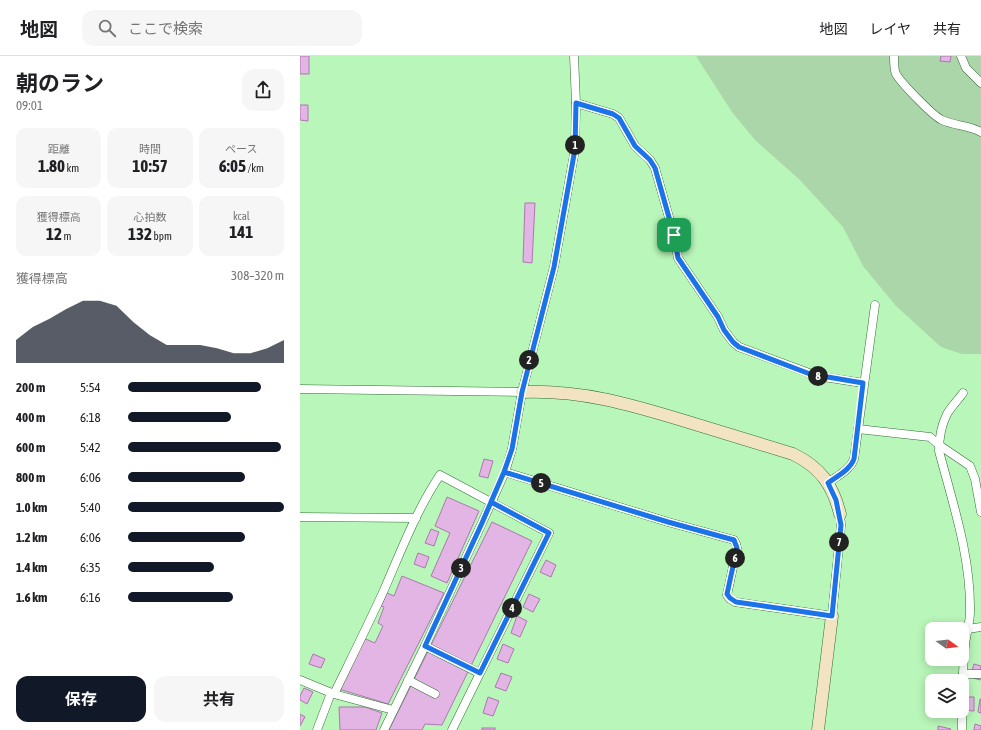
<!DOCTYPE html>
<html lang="ja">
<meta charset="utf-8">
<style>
:root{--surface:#fff;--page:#f6f6f6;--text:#202124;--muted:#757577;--line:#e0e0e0;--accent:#111827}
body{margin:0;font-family:"Asap Condensed","Noto Sans JP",sans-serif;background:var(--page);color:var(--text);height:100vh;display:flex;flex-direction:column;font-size:15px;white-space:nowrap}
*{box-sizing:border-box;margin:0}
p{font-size:13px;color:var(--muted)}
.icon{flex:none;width:22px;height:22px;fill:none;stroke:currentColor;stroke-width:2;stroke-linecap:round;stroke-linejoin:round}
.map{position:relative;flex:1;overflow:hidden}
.side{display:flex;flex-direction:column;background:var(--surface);width:300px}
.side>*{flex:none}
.needle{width:26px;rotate:105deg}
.controls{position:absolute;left:625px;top:566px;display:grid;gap:8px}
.controls a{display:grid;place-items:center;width:44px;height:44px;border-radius:8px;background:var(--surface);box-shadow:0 2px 10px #0003;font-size:20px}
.pin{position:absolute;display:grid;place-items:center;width:34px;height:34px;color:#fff;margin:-17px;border-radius:8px;box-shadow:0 2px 6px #0006}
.km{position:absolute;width:20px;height:20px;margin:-10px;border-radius:50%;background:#222;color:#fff;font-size:11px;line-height:20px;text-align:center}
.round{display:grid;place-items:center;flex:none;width:42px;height:42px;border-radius:12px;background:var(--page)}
.summary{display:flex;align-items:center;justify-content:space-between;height:68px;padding:0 16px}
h1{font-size:22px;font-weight:700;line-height:30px}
.stats{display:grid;grid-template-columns:repeat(3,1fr);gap:6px;height:68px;padding:4px 16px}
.stats div{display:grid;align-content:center;border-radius:10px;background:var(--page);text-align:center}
.stats b{font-size:17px;font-weight:700}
.stats small{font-size:11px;font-weight:400}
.stats p{font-size:11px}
.chart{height:112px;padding:8px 16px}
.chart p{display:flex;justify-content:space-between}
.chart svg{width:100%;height:72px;margin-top:4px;fill:var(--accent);opacity:.7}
.action{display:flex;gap:8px;margin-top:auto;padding:8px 16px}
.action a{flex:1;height:46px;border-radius:12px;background:var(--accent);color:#fff;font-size:16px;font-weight:700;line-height:46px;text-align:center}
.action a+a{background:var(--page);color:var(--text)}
ul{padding:0 16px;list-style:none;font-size:13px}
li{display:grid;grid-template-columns:64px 48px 1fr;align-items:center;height:30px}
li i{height:10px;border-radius:5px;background:var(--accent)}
header{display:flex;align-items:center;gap:24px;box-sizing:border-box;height:56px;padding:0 20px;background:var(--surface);border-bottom:1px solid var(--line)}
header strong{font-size:19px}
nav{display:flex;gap:22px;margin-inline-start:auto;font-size:14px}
.search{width:280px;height:36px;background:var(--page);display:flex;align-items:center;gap:10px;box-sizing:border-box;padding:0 14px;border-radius:12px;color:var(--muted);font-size:15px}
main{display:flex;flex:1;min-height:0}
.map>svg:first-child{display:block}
.green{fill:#aad6aa}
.building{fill:#e2b5e4;stroke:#ad77b0}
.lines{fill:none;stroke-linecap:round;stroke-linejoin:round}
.street-casing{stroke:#336c36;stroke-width:9}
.secondary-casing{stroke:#336c36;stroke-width:13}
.street{stroke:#fff;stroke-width:8}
.secondary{stroke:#f2e4c3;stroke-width:12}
.route-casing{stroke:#fff;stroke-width:8}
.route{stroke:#1a73e8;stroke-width:5}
</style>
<header>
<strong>地図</strong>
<div class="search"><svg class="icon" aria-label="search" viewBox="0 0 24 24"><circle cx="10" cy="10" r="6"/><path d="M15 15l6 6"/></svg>ここで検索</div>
<nav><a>地図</a><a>レイヤ</a><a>共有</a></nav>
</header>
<main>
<section class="side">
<div class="summary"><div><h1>朝のラン</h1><p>09:01</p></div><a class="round"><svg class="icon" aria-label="share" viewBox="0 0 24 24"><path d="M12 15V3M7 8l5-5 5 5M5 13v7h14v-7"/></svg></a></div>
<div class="stats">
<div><p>距離</p><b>1.80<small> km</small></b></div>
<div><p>時間</p><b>10:57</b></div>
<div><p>ペース</p><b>6:05<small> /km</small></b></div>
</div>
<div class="stats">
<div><p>獲得標高</p><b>12<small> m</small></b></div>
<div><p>心拍数</p><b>132<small> bpm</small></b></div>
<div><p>kcal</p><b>141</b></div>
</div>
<div class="chart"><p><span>獲得標高</span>308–320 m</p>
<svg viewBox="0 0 160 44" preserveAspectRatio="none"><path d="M0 44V30L10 22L20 17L30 11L40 6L50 6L60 9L70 19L80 27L90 33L100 33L110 33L120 35L130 38L140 38L150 35L160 30V44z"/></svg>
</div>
<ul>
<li><b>200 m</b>5:54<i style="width:85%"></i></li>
<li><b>400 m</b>6:18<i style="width:66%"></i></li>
<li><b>600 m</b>5:42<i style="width:98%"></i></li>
<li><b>800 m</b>6:06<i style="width:75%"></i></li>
<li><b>1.0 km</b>5:40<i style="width:100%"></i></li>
<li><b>1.2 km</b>6:06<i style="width:75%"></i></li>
<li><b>1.4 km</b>6:35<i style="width:55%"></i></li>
<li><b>1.6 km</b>6:16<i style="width:67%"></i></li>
</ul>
<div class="action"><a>保存</a><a>共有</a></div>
</section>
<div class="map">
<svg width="681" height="674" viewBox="0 0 681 674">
<rect width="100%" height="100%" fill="#b9f6b9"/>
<path class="green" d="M396,0H681V298H662L641,291L596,250L563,210L543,171L500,124L455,84L432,56Z"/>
<g class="building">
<rect x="0" y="0" width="9" height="18"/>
<path d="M641,0H651L650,6L640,5Z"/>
<path d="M0,49H8V65L0,64Z"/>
<path d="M225,147H235L232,207L223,206Z"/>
<path d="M184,403L193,405L188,422L179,420Z"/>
<path d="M147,441L179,455L147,527L131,520L150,477L135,470Z"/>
<path d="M192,466L232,485L142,669L125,668L122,674H89Z"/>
<path d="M131,473L139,476L134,490L125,487Z"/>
<path d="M118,497L129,501L125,512L114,508Z"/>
<path d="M246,504L256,509L251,521L240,516Z"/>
<path d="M102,520L144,537L88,648L39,633L61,581L75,587L83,570L78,567L84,551L81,550L87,537L94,540Z"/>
<path d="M229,538L240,543L233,556L223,551Z"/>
<path d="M217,560L227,565L220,581L211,577Z"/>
<path d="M203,588L214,593L208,607L197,603Z"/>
<path d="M13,598L25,603L21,612L9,608Z"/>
<path d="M674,608L681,610L680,624L670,621Z"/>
<path d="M201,617L212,621L206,635L195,631Z"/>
<path d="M4,632L13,636L7,648L0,644V640Z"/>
<path d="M188,641L199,645L193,660L183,657Z"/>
<path d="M664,641H674V655L663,654Z"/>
<path d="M680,643H681V657L678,656Z"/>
<path d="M39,651H65L82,657L76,674H40Z"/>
<path d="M0,658L5,661L0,670Z"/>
<path d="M675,668L681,670V674H674Z"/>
<path d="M638,670L651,673L650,674H638Z"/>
<rect x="182" y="672" width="13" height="2"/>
</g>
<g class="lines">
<defs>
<g id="street">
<path d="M594,0C594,5 594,14 596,18C602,28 633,60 642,64C655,70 669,69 681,76"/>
<path d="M661,0L666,12L681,27"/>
<path d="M276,47L313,58L319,62L335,90L350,104L355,112L374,179L378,202L418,261L424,274L433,286L439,291L517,320L563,327"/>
<path d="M0,333L222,336"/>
<path d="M558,373L630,381L639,389L670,410L675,423L681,456"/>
<path d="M205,416L368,466L434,484L436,488L437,492L427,539L430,543L435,546L532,560L541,469L540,458"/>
<path d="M528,427C537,420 550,414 554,403L575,249"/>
<path d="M0,461L116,462"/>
<path d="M668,573L681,571"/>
<path d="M125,590L179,617"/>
<path d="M663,618H681"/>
<path d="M0,624L34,638L93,654"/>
<path d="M108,624L135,638"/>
<path d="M34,638C51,603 68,569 84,534C101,495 116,455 140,419L249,477L152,674"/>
<path d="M17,674L31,637"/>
<path d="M84,674L125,590L182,467L205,416L212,393L222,336L254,211L275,93L276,47L274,0"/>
<path d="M662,674C662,646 662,617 665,589C666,578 670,567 670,556C671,501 653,448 639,395C639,383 642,368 647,358C651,351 658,344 663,337"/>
</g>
<g id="secondary">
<path d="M222,336C282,334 329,348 385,365C421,376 457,387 493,398C520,411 533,429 540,458"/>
<path d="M518,674L532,560"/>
</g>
</defs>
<use href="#street" class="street-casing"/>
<use href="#secondary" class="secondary-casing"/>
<use href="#street" class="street"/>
<use href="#secondary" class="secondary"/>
</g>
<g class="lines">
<defs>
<path id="route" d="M374,179L355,112L350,104L335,90L319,62L313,58L276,47L275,93L254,211L222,336L212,393L204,416L182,467L125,590L180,617L249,477L191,446L204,416L368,466L434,484L437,492L427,538L430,542L436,546L532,560L541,469L536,444L528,427C537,420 550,414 554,403L563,327L510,318L439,291L433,286L424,274L418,261L378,202L374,179"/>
</defs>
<use href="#route" class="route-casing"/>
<use href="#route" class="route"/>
</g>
</svg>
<div class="controls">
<a><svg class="needle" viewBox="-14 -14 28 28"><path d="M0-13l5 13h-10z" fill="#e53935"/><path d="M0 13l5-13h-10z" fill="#757577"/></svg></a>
<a><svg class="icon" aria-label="layers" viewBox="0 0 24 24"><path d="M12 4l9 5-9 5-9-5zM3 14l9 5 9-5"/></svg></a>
</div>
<div class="pin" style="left:374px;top:179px;background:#1e9e55"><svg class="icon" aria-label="arrive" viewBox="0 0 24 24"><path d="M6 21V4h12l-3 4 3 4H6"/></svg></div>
<b class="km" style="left:275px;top:89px">1</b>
<b class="km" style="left:229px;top:304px">2</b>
<b class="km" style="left:161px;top:512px">3</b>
<b class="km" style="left:212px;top:552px">4</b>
<b class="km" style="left:241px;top:427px">5</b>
<b class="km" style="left:435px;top:502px">6</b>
<b class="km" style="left:539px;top:486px">7</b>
<b class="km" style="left:518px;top:320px">8</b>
</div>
</main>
